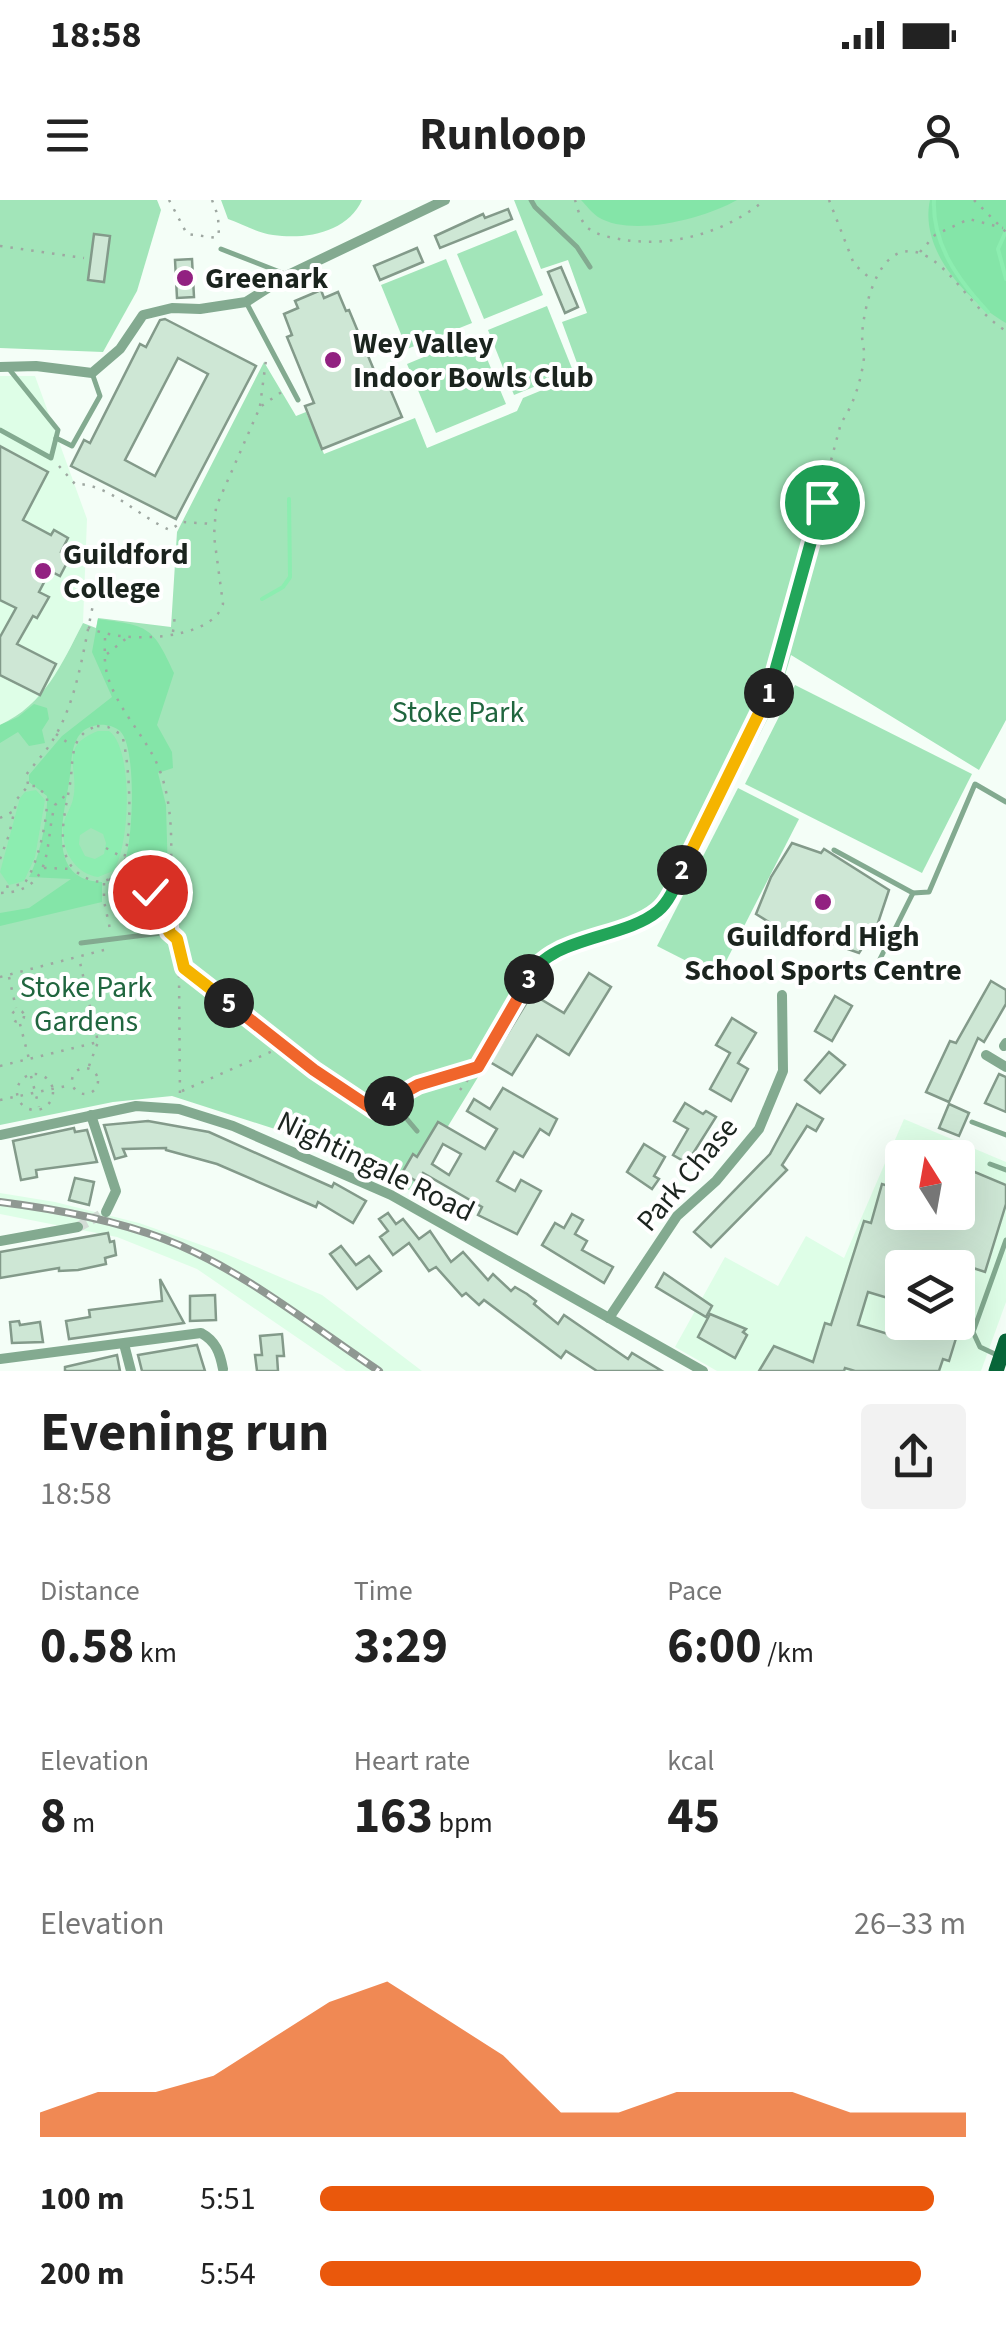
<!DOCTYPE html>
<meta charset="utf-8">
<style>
:root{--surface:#fff;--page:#f2f2f2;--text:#222;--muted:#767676;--accent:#ea580c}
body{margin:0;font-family:"Source Sans 3",sans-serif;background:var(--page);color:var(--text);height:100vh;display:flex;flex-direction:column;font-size:38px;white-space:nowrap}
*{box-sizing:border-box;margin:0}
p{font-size:32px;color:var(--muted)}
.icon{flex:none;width:55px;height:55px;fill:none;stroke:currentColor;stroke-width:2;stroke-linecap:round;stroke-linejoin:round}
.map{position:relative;height:1171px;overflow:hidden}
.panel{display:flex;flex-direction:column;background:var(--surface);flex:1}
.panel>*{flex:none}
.needle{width:65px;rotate:349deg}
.fabs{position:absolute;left:885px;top:940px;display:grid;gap:20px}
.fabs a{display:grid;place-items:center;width:90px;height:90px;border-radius:10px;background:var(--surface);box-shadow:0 10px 40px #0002;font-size:50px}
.pin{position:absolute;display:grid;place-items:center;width:85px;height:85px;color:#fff;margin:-42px;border:5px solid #fff;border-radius:50%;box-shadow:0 2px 10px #0007}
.km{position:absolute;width:50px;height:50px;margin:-25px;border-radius:50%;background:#222;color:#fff;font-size:28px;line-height:50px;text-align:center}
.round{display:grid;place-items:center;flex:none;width:105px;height:105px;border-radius:10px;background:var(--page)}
.headline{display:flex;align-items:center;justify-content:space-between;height:170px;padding:0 40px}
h1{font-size:55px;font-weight:700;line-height:75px}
.figures{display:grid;grid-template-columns:repeat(3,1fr);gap:15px;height:170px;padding:10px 40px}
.figures div{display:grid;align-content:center}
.figures b{font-size:50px;font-weight:700}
.figures small{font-size:28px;font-weight:400}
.figures p{font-size:28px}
.chart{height:280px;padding:20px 40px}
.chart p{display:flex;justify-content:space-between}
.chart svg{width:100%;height:180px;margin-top:10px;fill:var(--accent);opacity:.7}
ul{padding:0 40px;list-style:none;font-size:32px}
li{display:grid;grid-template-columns:160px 120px 1fr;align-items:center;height:75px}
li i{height:25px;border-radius:12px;background:var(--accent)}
.status{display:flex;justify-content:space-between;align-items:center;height:70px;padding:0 50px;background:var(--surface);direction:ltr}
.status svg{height:28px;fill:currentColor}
header{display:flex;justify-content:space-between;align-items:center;height:130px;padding:0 40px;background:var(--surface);font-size:45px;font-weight:700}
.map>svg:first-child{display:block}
.built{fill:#defee7;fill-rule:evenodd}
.green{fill:#a2e5b9}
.forest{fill:#84e5a8}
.water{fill:#8cedb0;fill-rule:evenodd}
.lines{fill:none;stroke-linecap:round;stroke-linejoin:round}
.stream{stroke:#8cedb0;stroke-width:4}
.building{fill:#cee7d5;stroke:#839a8a;stroke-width:2.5;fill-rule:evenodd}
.minor-tunnel{stroke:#d3ddd6;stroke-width:10;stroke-dasharray:10 5;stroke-linecap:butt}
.path{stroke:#9ea7a1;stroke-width:2.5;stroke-dasharray:2.5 8;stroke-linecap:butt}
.service{stroke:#83aa90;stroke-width:5}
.minor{stroke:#83aa90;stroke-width:10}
.primary{stroke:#086639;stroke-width:15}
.rail-casing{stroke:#8f9892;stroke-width:8}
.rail{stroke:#fff;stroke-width:4;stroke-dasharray:11;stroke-linecap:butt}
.split-1-casing{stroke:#fff;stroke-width:20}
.split-2-casing{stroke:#fff;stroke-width:20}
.split-3-casing{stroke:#fff;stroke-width:20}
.split-4-casing{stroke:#fff;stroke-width:20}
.split-5-casing{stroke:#fff;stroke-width:20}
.split-6-casing{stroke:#fff;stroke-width:20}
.split-1{stroke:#22a559;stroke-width:12}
.split-2{stroke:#f5b400;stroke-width:12}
.split-3{stroke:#22a559;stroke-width:12}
.split-4{stroke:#f0652b;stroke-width:12}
.split-5{stroke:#f0652b;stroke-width:12}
.split-6{stroke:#f5b400;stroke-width:12}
.poi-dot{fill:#922181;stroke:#fff;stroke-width:4}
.labels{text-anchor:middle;stroke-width:8;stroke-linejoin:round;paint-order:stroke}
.poi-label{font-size:30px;font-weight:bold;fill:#1b241e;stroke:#fff;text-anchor:start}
.park-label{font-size:30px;fill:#20663f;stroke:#fff}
.street-label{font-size:30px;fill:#1b241e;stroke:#fff}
</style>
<div class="status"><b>18:58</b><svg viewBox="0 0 49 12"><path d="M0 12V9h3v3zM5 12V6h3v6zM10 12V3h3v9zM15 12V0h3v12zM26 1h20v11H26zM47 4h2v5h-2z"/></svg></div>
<header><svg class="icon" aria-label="menu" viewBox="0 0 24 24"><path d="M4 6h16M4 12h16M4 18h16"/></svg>Runloop<svg class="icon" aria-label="person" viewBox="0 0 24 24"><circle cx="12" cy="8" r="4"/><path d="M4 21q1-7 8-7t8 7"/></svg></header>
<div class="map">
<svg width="1006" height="1171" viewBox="0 0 1006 1171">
<rect width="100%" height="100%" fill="#f4fef7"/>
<g class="built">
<path d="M0,176H35L87,319L83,423L50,486L18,517L0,525Z"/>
<path d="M904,919L1006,962V1102L981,1171H717L675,1147L725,1057L778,1086L806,1036L844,1058ZM902,958H958V1012H902ZM902,1068H958V1122H902Z"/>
<path d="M0,993L55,1002L139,1023L224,1053L322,1095L422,1171H346L197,1069L117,1037L0,1014Z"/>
</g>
<g class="green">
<path d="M0,0H157L161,10L137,91L103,152L0,148Z"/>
<path d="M221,0H362C348,32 306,40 273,35C258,33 242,24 228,19Z"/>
<path d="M514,0H1006V520L979,570L791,455L778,499L667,713L568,755L544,769L409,990L278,930L172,896L113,902L0,925V525C45,504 61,465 83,423L96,428L98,418L171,427L177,332L264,162L296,216L306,212L324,254L415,218L427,248L517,211L523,198L581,174L562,122L587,113L568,60L541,69Z"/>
<path d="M516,30L543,95L484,119L457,54Z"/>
<path d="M446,59L472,123L407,149L381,85Z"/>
<path d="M547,106L573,171L514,195L488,130Z"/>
<path d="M477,135L506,204L436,233L407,164Z"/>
<path d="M795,485L972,574L922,673L745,584Z"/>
<path d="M738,588L799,619L718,777L657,746Z"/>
</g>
<g class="forest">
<path d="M581,0H737C706,18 632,38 598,17C592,13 586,5 581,0Z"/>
<path d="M930,0H1006V123C966,100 919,50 930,0Z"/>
<path d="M98,419C148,426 152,425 174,473L157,525L172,552L173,568L158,573L166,605L168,677C148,689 132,692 112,679C118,674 122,669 125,661C133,639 137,547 120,531C114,526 105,524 98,525C68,529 73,561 69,582C64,615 45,681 102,682V702L0,726V713L29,708L71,679L29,677C39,659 48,617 47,596L29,582V575L62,536L112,497L92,452Z"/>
<path d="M34,504L47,508L49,519L42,530L45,543L29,546L18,532L0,543V525L18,517Z"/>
</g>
<g class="water">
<path d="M98,531H109C134,548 130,649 113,671L98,677C76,674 62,652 63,629C63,618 71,609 73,599C80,568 57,547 98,531ZM91,628L103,634L106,643L104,654L95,659L85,656L79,644L80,635Z"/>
<path d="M36,590L45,600L35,657L24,681L9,685L0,672L20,598L25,592Z"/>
</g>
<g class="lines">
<g class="stream">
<path d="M934,0C932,45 959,81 988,112"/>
<path d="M1006,31L998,49L1006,79"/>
<path d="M262,399L283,387L290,377L289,299"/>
</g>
</g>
<g class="building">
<path d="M508,9L512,19L440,48L435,36L483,14L485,18Z"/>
<path d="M94,34L110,36L104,82L88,80Z"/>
<path d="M417,48L423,62L380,80L374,66Z"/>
<path d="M192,59L194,97L177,98L175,60Z"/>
<path d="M561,67L578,107L565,113L548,72Z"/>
<path d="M321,90L324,98L338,92L346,111L349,110L381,187L388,184L402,217L322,249L305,206L314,203L287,137L292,135L284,114L298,108L295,101Z"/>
<path d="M165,119L256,166L176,319L71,266L84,240L90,243L140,144L146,147L160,120ZM178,158L208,174L155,276L125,260Z"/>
<path d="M0,246L48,272L23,320L51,335L54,330L68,338L61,352L70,357L60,376L50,371L39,392L49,397L37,418L33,416L17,444L56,464L40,495L0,475V437L16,408L0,400Z"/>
<path d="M792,643L821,653L824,649L889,690L878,723L859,753L825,741L822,746L791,736L756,714L771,677Z"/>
<path d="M589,773L611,787L569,855L537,835L512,875L490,862L532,794L564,813Z"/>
<path d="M991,781L1006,790V804L984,842L978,838L949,902L926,892L950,841L956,843Z"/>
<path d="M835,796L852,806L832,841L815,831Z"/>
<path d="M732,818L756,833L738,863L748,869L731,901L710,889L730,853L716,845Z"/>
<path d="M829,852L845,865L820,893L805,880Z"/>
<path d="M999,874L1006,877V912L985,903Z"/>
<path d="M503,888L557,919L549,935L540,929L523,957L514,952L497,981L515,991L521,980L541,991L517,1034L478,1015L482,1007L423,973L418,982L402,973L413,954L417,957L438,922L485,949L497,929L467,911L474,899L490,909ZM443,944L461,954L449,975L432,964Z"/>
<path d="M685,903L703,914L706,911L716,917L687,963L673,955L688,929L674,921Z"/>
<path d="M797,904L823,919L816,931L807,926L782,965L787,970L711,1047L694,1032L770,954Z"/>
<path d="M949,904L969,913L959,936L939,928Z"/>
<path d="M148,921L209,932L332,987L334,983L366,1001L353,1023L318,1002L316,1007L217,964L166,950V948L123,949L126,956L115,959L104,925Z"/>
<path d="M74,928L75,932L87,930L97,962L36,970L37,977L21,980L13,941Z"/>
<path d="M644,944L665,957L654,976L659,979L652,989L627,972Z"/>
<path d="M958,965L1006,985V1004L985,1072L970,1067L969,1072L958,1068V1062L930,1053L928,1059L903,1052L892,1089L902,1092V1122H961L949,1161L943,1159L939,1171H855L845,1168L844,1171H759L774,1146L813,1162L825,1123L831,1125L864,1021L871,1023L882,984L902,990V1012H958ZM868,1092L898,1101L888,1134L858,1125Z"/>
<path d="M75,978L94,982L89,1005L69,1000Z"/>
<path d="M388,1013L396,1024L403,1019L419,1039L430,1031L451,1062L463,1052L488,1080L493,1074L511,1091L515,1087L527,1094L536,1101L534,1104L558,1124L564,1115L628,1159L632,1153L662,1171H597L566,1151L561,1158L484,1100L479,1105L466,1093L462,1096L436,1067L429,1071L409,1043L393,1055L380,1037L388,1031L379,1019Z"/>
<path d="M572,1014L583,1020L575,1034L587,1041L582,1050L613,1067L604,1083L542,1045L555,1023L564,1028Z"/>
<path d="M108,1033L110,1042L114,1041L116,1055L105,1058L106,1064L78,1070L59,1071V1068L0,1078V1052Z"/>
<path d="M341,1046L356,1065L369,1056L381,1071L357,1089L330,1054Z"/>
<path d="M664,1073L712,1106L706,1117L656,1087Z"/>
<path d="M160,1079L184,1123L69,1139L66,1121L90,1117L89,1110L162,1101Z"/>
<path d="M215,1095L216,1120L190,1121V1096Z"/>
<path d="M710,1114L746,1129L743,1132L747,1135L735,1158L698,1137Z"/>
<path d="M19,1121L20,1125L40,1122L43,1142L12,1143L10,1122Z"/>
<path d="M282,1134L284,1156H277L278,1171H257L255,1155H262L260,1136Z"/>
<path d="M197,1145L205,1171H142L138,1155Z"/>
<path d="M117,1155L120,1171H65V1167Z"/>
</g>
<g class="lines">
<path class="minor-tunnel" d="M78,1027L106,1012"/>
<g class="path">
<path d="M169,0L187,34L218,38"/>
<path d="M212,0L218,16L219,37"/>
<path d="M575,0C578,9 580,21 588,28C598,36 613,38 625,40C675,47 726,32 765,0"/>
<path d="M829,0L854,64L873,81"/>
<path d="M974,0L1006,32"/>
<path d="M0,46L84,58"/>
<path d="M920,52L935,35L969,19L1003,28"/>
<path d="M260,206L266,160"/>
<path d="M59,266L75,284C108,283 139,317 170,330L182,322L213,324"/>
<path d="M88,427C118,444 212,442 223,404L214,336L216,307L260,207L283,191"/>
<path d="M173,432L175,415"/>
<path d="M105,438C105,448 104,459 106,469C113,506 147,536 160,571C178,620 169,674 169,725"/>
<path d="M107,454L128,437"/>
<path d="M97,526L108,527L122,535C130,562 135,649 118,672C112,680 100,684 91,680C49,665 65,615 70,584C74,560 68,536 97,526Z"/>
<path d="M56,534L72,546"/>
<path d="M28,584L26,575C34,564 44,554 51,543C77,503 83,451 93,405"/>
<path d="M0,618L12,612"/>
<path d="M106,648L157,677L155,689L140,692"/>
<path d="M0,659L9,635L17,599L28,586H36L47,596C48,619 38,665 24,684L5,687"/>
<path d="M44,668L75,669"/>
<path d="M109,679L140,692L136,701L138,728"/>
<path d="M104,683V701L110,729"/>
<path d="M1,693C56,691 44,642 55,605L67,594"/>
<path d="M150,694L156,716L169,718"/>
<path d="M179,775L180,897"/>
<path d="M0,777L104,750"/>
<path d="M9,777L16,808"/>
<circle cx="18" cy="816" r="6"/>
<path d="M20,824L29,859"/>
<path d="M0,866L98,842L79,758"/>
<path d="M89,866L98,842"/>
<circle cx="85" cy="881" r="13"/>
<circle cx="35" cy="892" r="18"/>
<path d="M31,876L39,907"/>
<path d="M460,890L489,852L542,759L651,715L668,700L769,493L841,223C854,204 861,181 864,158C865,150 862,143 862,135C864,104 881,30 928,57C956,74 973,110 1006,131"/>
<path d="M182,891L275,850"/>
<path d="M0,900L71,885"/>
<path d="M384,904L418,885L477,867"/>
</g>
<g class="service">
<path d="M531,0L535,7L577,47L590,67"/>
<path d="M221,49L285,74"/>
<path d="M246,102L298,200"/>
<path d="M0,230L51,258L58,230L9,169"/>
<path d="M56,238L72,246L100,196L92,173"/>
<path d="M834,650L913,693L929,692L975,584L1006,602"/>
<path d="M81,743L169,732L177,739L184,768L314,871L379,913L406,918L417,931"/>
<path d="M880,759L913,693"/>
<path d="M972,922L1006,935"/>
<path d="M990,964L1006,970"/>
<path d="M997,1155L980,1147L973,1132L1006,1040"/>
</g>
<g class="minor">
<path d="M0,167L36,166L92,173L120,149L143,115L172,108L200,109L246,102L288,75L445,0"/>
<path d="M1004,846L1006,843"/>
<path d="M986,855L1006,867"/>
<path d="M91,915L116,991L106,1012"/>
<path d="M0,935L136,906L179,909L233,926L391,995L703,1171"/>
<path d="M0,1041L78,1027"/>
<path d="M609,1118L677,1016L716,981L759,929L783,871L782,795"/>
<path d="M124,1144L131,1171"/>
<path d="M0,1159L201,1133C216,1141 220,1153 223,1169"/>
</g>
<path class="primary" d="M996,1171L1006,1141"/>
<defs>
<path id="rail" d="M0,1002C56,1009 111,1019 164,1039C239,1067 313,1127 379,1171"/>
</defs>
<use href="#rail" class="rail-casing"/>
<use href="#rail" class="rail"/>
</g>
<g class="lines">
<defs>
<path id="split-1" d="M769,493L822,302"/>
<path id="split-2" d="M682,670L769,493"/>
<path id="split-3" d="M529,779C548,736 623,740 658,711C670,701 676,684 682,670"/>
<path id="split-4" d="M389,901L418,885L478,867L529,779"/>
<path id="split-5" d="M229,803L314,870L374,910L389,901"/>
<path id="split-6" d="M150,692L156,716L169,718V732L177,739L184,768L229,803"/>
</defs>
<use href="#split-1" class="split-1-casing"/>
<use href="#split-2" class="split-2-casing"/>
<use href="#split-3" class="split-3-casing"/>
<use href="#split-4" class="split-4-casing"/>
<use href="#split-5" class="split-5-casing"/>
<use href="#split-6" class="split-6-casing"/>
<use href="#split-1" class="split-1"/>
<use href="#split-2" class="split-2"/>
<use href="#split-3" class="split-3"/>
<use href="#split-4" class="split-4"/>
<use href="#split-5" class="split-5"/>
<use href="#split-6" class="split-6"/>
</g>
<g class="poi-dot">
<circle cx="185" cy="78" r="10"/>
<circle cx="333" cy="160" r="10"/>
<circle cx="43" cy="371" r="10"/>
<circle cx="823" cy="702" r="10"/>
</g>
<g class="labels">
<g class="poi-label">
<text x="205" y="88">Greenark</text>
<text x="353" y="153">Wey Valley<tspan x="353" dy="34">Indoor Bowls Club</tspan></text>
<text x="63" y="364">Guildford<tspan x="63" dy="34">College</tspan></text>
<text x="823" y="746" text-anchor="middle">Guildford High<tspan x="823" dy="34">School Sports Centre</tspan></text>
</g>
<g class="park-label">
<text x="458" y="522">Stoke Park</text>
<text x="86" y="797">Stoke Park<tspan x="86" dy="34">Gardens</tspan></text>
</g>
<g class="street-label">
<text transform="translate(376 966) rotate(26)" y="10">Nightingale Road</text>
<text transform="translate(687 974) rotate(-50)" y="10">Park Chase</text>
</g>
</g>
</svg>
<div class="fabs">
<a><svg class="needle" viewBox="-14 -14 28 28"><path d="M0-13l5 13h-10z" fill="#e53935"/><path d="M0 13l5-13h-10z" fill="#767676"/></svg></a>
<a><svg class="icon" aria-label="layers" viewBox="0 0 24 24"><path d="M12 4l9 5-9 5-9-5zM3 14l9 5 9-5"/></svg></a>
</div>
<div class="pin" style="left:822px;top:302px;background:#1e9e55"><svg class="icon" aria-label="arrive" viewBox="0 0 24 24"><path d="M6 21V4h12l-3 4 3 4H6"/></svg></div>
<div class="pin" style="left:150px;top:692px;background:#d93025"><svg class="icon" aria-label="check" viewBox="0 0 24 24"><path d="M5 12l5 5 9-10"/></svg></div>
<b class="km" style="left:769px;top:493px">1</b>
<b class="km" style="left:682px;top:670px">2</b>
<b class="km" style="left:529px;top:779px">3</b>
<b class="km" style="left:389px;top:901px">4</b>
<b class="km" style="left:229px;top:803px">5</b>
</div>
<section class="panel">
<div class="headline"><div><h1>Evening run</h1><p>18:58</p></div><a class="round"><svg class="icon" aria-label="share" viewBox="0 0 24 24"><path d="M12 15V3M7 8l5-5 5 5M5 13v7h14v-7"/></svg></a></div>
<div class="figures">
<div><p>Distance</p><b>0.58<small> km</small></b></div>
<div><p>Time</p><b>3:29</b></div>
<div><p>Pace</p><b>6:00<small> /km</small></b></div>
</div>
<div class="figures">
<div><p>Elevation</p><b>8<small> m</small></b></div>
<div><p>Heart rate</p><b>163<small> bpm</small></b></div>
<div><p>kcal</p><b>45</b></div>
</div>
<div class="chart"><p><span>Elevation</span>26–33 m</p>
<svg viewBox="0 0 160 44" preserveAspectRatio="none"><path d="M0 44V38L10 33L20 33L30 29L40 20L50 11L60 6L70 15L80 24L90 38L100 38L110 33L120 33L130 33L140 38L150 38L160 38V44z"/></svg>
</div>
<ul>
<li><b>100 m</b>5:51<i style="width:95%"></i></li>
<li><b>200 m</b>5:54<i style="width:93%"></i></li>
</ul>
</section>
